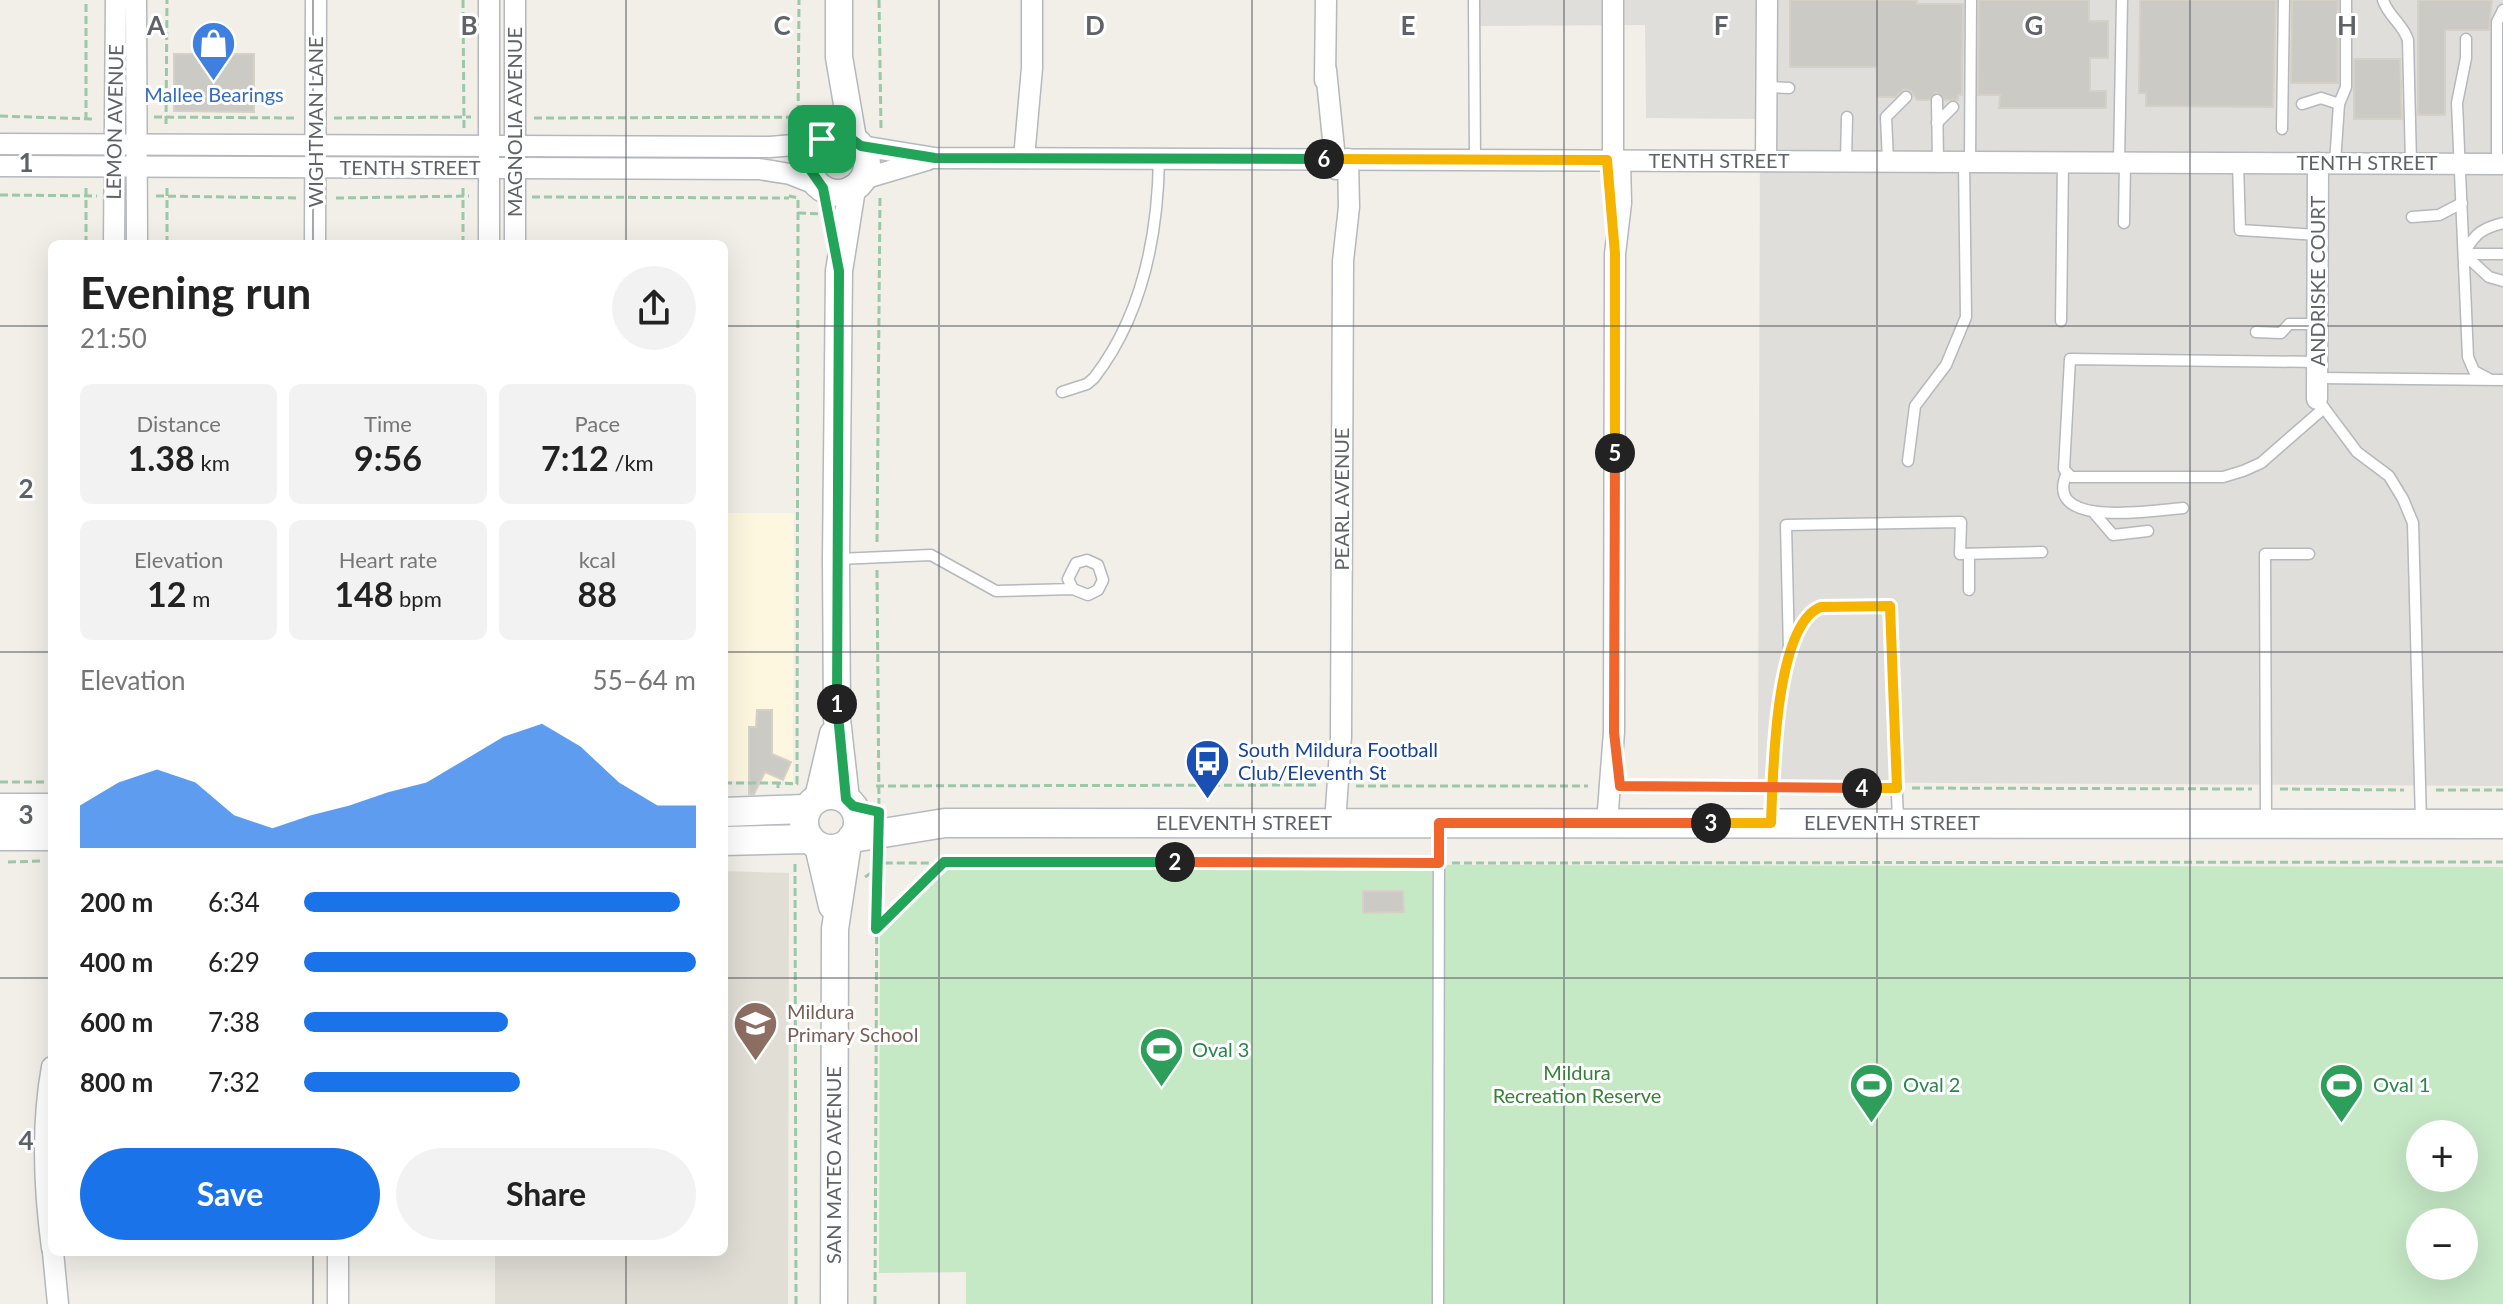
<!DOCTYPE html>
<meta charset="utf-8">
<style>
:root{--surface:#fff;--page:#f2f2f2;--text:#222;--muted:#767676;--accent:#1a73e8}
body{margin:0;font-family:Lato,sans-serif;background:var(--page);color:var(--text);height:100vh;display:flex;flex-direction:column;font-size:30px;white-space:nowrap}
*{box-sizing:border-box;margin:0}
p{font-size:26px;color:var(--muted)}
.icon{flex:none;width:44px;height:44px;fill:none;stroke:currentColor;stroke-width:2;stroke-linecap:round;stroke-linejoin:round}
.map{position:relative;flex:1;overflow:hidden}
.drawer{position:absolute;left:48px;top:240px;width:680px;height:1016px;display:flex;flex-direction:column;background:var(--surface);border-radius:12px;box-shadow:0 8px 32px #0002}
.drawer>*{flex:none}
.fabs{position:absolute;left:2406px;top:1120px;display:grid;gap:16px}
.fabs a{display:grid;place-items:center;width:72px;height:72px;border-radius:50%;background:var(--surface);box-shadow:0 8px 32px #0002;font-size:40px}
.pin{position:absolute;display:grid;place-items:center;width:68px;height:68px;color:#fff;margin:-34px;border-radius:16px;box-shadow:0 4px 12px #0006}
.km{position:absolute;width:40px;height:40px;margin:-20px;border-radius:50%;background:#222;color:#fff;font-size:22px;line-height:40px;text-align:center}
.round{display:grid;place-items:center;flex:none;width:84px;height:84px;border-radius:42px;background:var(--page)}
.head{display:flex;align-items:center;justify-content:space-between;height:136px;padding:0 32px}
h1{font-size:44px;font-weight:700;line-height:60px}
.figures{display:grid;grid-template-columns:repeat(3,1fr);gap:12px;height:136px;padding:8px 32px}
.figures div{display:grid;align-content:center;border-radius:12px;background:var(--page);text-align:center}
.figures b{font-size:34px;font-weight:700}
.figures small{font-size:22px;font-weight:400}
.figures p{font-size:22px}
.chart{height:224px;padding:16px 32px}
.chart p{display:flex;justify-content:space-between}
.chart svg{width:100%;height:144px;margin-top:8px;fill:var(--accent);opacity:.7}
.cta{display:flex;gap:16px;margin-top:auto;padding:16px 32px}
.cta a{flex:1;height:92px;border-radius:48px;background:var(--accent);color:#fff;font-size:32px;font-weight:700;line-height:92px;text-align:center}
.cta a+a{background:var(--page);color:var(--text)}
ul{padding:0 32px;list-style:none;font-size:26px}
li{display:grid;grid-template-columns:128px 96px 1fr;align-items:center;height:60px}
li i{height:20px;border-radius:10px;background:var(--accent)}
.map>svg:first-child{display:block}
.commercial{fill:#fef7e0}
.industrial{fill:#e0deda}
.education{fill:#e1ded6}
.green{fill:#c5e8c5;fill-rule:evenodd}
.building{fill:#cccac5;stroke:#d6d1c6;stroke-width:2}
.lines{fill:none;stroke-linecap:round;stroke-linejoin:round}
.service-casing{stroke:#b5b8bc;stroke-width:13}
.minor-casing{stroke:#b5b8bc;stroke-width:23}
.tertiary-casing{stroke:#b5b8bc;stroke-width:29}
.secondary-casing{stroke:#b6babf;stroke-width:31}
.path{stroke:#9cc7a9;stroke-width:3;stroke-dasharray:8 4;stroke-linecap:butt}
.service{stroke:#fff;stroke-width:10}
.minor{stroke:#fff;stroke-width:20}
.tertiary{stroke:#fff;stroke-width:26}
.secondary{stroke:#fff;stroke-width:28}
.split-1-casing{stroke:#fff;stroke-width:16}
.split-2-casing{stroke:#fff;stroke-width:16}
.split-3-casing{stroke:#fff;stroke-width:16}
.split-4-casing{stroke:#fff;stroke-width:16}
.split-5-casing{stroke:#fff;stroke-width:16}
.split-6-casing{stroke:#fff;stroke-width:16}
.split-7-casing{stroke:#fff;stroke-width:16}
.split-1{stroke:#22a559;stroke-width:10}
.split-2{stroke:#22a559;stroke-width:10}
.split-3{stroke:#f0652b;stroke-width:10}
.split-4{stroke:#f5b400;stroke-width:10}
.split-5{stroke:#f0652b;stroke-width:10}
.split-6{stroke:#f5b400;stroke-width:10}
.split-7{stroke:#22a559;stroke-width:10}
.grid{fill:none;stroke:#5f6368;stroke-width:2;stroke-opacity:0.55}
.labels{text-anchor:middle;stroke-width:6;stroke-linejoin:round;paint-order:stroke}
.shop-label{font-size:20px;fill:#366cbe;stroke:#fff}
.street-label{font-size:20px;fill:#5f6368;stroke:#fff}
.transit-label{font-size:20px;fill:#164399;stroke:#fff;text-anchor:start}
.education-label{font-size:20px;fill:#785e54;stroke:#fff;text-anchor:start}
.leisure-label{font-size:20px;fill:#27864d;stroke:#fff;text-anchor:start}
.park-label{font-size:20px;fill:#348238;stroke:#fff}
.grid-label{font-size:26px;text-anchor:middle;font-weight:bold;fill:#5f6368;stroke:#fff;stroke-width:6;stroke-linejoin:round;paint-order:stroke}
</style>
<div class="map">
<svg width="2503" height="1304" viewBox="0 0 2503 1304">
<rect width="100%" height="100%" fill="#f1efe8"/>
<path class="commercial" d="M724,513H794L793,781H724Z"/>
<path class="industrial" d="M1470,0H2503V786L1758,782L1760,119L1646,118L1645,25L1470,26Z"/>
<path class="education" d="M724,871L789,873L788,1304H495V1252H724Z"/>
<path class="green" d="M946,864L2503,867V1304H966V1272L879,1273L880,930ZM2420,1134H2464V1178H2420ZM2420,1222H2464V1266H2420Z"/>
<g class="building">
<path d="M1790,0H1917V4H1963L1962,95H1958V100H1945L1936,92L1929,100H1917L1911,91L1905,89L1895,97H1877V67H1790Z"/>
<path d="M1979,0H2089V21H2108V58H2090V91H2106V108H1999L2000,95H1978Z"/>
<path d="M2140,0H2276L2273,107L2146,106V93H2139Z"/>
<path d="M2292,0H2338V83H2291Z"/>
<path d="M2418,0H2492L2489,30H2445V115H2418Z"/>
<path d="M174,54H254V112L174,111Z"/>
<path d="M2354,59H2400L2402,119H2354Z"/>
<path d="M757,710H772V754L791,762L783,780L765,772L754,794H749V727H756Z"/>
<path d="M1363,891H1403L1404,912L1363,913Z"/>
</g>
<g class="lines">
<defs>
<g id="service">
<path d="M1474,0L1475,160"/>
<path d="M2383,0C2388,16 2403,24 2408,40L2411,163"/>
<path d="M2466,39V58L2457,103L2468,357L2474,371L2489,379"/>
<path d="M1767,87L1789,88"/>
<path d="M1937,100L1938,161"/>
<path d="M2302,104L2321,98L2339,104"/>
<path d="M1937,123L1953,107"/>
<path d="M2282,129L2284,0"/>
<path d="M1846,161L1847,117"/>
<path d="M1888,161L1886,117L1906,97"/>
<path d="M1970,161L1971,0"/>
<path d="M2119,162L2122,0"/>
<path d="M2238,163L2240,230L2318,235"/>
<path d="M2335,163L2339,104L2346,87V0"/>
<path d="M2497,164V22L2503,10"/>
<path d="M2412,217L2439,215L2462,203"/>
<path d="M2124,223L2125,162"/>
<path d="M2465,252C2475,233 2483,228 2503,223"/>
<path d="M2464,254L2489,277L2503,281"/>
<path d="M2464,254H2503"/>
<path d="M2061,321L2063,162"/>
<path d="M2256,332L2281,333L2289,324H2318"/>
<path d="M2318,362L2070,359L2064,469L2071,477H2223L2243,471L2261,463L2324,408"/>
<path d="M2318,378L2503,380"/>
<path d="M1062,392L1087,384L1094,378C1142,316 1158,234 1159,158"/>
<path d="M2321,404L2357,452L2389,476L2403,499L2413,523L2421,822"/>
<path d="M1908,461L1915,406L1946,365L1966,317L1964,161"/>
<path d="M2067,473C2041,530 2157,510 2183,508"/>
<path d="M2095,514L2113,535L2148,531"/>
<path d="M838,559L931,555L996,591L1073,589L1088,595L1098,590L1103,580L1098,565L1087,560L1076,563L1068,579L1073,589"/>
<path d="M1969,590V554"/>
<path d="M1789,650L1786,525L1961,522L1960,554L2042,552"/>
<path d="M1771,821C1774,775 1774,625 1821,607L1890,606L1898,821"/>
<path d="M2266,822L2265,554H2309"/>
<path d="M1438,1304L1439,826"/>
</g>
<g id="minor">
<path d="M136,0L137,244"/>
<path d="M489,0V244"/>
<path d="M1326,70L1336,169"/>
<path d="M1325,80L1326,0"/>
<path d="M0,144L770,147L818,143"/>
<path d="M861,146L935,158L2503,164"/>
<path d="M1024,158L1032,68V0"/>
<path d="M1613,160V0"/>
<path d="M1766,161L1767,0"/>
<path d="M0,166L759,169L790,174L818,185"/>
<path d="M863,179L927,160"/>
<path d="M114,244L116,0"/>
<path d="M315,244L316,0"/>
<path d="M515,244V0"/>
<path d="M2317,399L2318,163"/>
<path d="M1335,823L1341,737L1343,261L1349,207L1348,159"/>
<path d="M1607,823L1614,732L1615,254L1621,203L1620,160"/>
<path d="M52,1067C41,1127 44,1188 52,1248"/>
<path d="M53,1252L58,1304"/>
<path d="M338,1252V1304"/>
</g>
<g id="tertiary">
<path d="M839,0V57L853,139"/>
<circle cx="838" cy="164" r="29"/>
<path d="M818,798L833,734"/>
<path d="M846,799L837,719L836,559L839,271L852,189"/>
<path d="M818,846L832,906"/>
<path d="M834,1304L835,929L848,843"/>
</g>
<g id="secondary">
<circle cx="831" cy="822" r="27"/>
<path d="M0,808H52"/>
<path d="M724,812L806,809"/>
<path d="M0,836H52"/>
<path d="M852,838L945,823L2503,824"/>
<path d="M724,841L809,839"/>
</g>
</defs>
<use href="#service" class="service-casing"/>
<use href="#minor" class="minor-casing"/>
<use href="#tertiary" class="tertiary-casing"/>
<use href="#secondary" class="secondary-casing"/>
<g class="path">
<path d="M463,0L464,128"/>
<path d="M879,0L881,128"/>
<path d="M0,116L95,119"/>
<path d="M154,117L295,118"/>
<path d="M334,118L471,117"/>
<path d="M534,118L827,117"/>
<path d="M86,120V0"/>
<path d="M166,124L167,0"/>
<path d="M798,125L799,0"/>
<path d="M0,195L97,196"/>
<path d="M156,196L297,198"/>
<path d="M532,197L789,198"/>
<path d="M336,198L469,196"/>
<path d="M798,213L827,214"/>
<path d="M86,244V184"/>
<path d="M167,244V188"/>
<path d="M463,244V188"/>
<path d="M877,542L880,194"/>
<path d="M877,570L879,810"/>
<path d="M0,782H52"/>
<path d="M724,783H778"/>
<path d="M876,786L1316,785"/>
<path d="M1356,786H1588"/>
<path d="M1628,787L1756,788"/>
<path d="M778,788V783L797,784L798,213V198L789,196"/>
<path d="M1788,788H1884"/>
<path d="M1912,788L2252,789"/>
<path d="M2280,789L2404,790"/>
<path d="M2436,790H2503"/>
<path d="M8,862L44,861"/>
<path d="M1452,863L2503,862"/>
<path d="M795,864L796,1304"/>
<path d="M865,877L886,863H1425"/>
<path d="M878,927L944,862"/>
<path d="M875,1304L877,857"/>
</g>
<use href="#service" class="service"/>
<use href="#minor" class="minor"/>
<use href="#tertiary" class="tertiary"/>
<use href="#secondary" class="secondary"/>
</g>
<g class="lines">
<defs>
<path id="split-1" d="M822,139L812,151L809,168L823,188L839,271L837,704"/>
<path id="split-2" d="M837,704L846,799L853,806L879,812L876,929L944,862H1175"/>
<path id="split-3" d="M1175,862L1439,863V823H1711"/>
<path id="split-4" d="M1711,823H1771C1773,778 1774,624 1821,607L1890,606L1897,788H1862"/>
<path id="split-5" d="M1615,453L1614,732L1620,786L1862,788"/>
<path id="split-6" d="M1324,159L1607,160L1615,254V453"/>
<path id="split-7" d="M822,139L846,135L861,146L935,158L1324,159"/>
</defs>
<use href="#split-1" class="split-1-casing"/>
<use href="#split-2" class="split-2-casing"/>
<use href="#split-3" class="split-3-casing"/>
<use href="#split-4" class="split-4-casing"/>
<use href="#split-5" class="split-5-casing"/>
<use href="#split-6" class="split-6-casing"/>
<use href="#split-7" class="split-7-casing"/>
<use href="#split-1" class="split-1"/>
<use href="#split-2" class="split-2"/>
<use href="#split-3" class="split-3"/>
<use href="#split-4" class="split-4"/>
<use href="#split-5" class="split-5"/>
<use href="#split-6" class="split-6"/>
<use href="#split-7" class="split-7"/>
</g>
<path class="grid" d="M313,0V244M626,0V244M939,0V1304M1252,0V1304M1564,0V1304M1877,0V1304M2190,0V1304M0,326H52M724,326H2503M0,652H52M724,652H2503M0,978H52M724,978H2503M313,1252V1304M626,1252V1304"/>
<defs>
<symbol id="shop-pin" viewBox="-11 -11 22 30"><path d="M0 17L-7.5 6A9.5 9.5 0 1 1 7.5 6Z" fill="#3f7fe0" stroke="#fff"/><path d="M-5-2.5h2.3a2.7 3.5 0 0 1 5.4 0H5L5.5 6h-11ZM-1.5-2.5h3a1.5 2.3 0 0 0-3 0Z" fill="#fff"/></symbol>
<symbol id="bus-pin" viewBox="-11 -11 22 30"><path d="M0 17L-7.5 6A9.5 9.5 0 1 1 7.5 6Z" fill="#1a4fb4" stroke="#fff"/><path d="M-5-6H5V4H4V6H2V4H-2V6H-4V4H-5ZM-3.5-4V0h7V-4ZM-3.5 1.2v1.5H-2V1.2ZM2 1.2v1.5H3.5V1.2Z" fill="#fff"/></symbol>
<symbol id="school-pin" viewBox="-11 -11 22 30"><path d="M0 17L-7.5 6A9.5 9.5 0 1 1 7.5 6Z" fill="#8d6e63" stroke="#fff"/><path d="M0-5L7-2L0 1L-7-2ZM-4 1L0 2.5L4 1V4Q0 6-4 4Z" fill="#fff"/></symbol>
<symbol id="stadium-pin" viewBox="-11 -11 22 30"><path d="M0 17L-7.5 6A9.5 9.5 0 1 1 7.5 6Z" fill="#2e9e5b" stroke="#fff"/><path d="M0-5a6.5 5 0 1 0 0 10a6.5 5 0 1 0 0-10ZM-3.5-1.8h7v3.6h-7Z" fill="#fff"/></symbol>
</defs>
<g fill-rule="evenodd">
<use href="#shop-pin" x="188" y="18" width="51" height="69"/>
<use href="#bus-pin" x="1182" y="736" width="51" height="69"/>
<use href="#school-pin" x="730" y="998" width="51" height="69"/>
<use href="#stadium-pin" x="1136" y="1024" width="51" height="69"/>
<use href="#stadium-pin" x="1846" y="1060" width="51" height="69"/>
<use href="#stadium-pin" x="2316" y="1060" width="51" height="69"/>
</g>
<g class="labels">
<g class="shop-label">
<text x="214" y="102">Mallee Bearings</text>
</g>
<g class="street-label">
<text transform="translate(115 122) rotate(-89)" y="7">LEMON AVENUE</text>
<text transform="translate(316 122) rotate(-90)" y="7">WIGHTMAN LANE</text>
<text transform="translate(515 122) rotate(-90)" y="7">MAGNOLIA AVENUE</text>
<text x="1719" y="168">TENTH STREET</text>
<text x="2367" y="170">TENTH STREET</text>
<text x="410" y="175">TENTH STREET</text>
<text transform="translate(2318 281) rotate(-90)" y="7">ANDRISKE COURT</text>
<text transform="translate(1342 499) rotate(-90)" y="7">PEARL AVENUE</text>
<text x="1244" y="830">ELEVENTH STREET</text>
<text x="1892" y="830">ELEVENTH STREET</text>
<text transform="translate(834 1165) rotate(-90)" y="7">SAN MATEO AVENUE</text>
</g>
<g class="transit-label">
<text x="1238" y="757">South Mildura Football<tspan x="1238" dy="23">Club/Eleventh St</tspan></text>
</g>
<g class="education-label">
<text x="787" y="1019">Mildura<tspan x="787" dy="23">Primary School</tspan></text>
</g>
<g class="leisure-label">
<text x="1192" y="1057">Oval 3</text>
<text x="1903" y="1092">Oval 2</text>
<text x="2373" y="1092">Oval 1</text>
</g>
<g class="park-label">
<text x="1577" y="1080">Mildura<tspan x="1577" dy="23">Recreation Reserve</tspan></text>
</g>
</g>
<g class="grid-label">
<text x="156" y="35">A</text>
<text x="469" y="35">B</text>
<text x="782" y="35">C</text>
<text x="1095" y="35">D</text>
<text x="1408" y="35">E</text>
<text x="1721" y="35">F</text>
<text x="2034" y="35">G</text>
<text x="2347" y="35">H</text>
<text x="26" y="172">1</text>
<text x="26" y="498">2</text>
<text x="26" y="824">3</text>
<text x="26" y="1150">4</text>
</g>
</svg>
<div class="fabs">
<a>+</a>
<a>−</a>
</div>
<div class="pin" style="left:822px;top:139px;background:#1e9e55"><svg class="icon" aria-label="arrive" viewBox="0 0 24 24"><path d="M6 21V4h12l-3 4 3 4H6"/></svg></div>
<b class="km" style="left:837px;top:704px">1</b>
<b class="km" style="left:1175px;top:862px">2</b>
<b class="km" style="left:1711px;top:823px">3</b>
<b class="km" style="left:1862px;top:788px">4</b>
<b class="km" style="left:1615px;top:453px">5</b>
<b class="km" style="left:1324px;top:159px">6</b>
<section class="drawer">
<div class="head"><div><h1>Evening run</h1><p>21:50</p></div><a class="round"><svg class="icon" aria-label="share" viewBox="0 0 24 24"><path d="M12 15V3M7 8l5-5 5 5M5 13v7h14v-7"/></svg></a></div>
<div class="figures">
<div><p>Distance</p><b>1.38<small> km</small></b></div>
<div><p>Time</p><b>9:56</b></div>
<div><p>Pace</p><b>7:12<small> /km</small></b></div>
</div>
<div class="figures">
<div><p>Elevation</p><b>12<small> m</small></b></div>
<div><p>Heart rate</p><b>148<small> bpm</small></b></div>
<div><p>kcal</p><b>88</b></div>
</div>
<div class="chart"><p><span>Elevation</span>55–64 m</p>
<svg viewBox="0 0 160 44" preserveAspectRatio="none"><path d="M0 44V31L10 24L20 20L30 24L40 34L50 38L60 34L70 31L80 27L90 24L100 17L110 10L120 6L130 13L140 24L150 31L160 31V44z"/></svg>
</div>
<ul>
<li><b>200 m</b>6:34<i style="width:96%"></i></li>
<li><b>400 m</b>6:29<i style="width:100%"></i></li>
<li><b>600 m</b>7:38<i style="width:52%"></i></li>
<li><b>800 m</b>7:32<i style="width:55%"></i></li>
</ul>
<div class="cta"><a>Save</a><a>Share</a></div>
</section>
</div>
